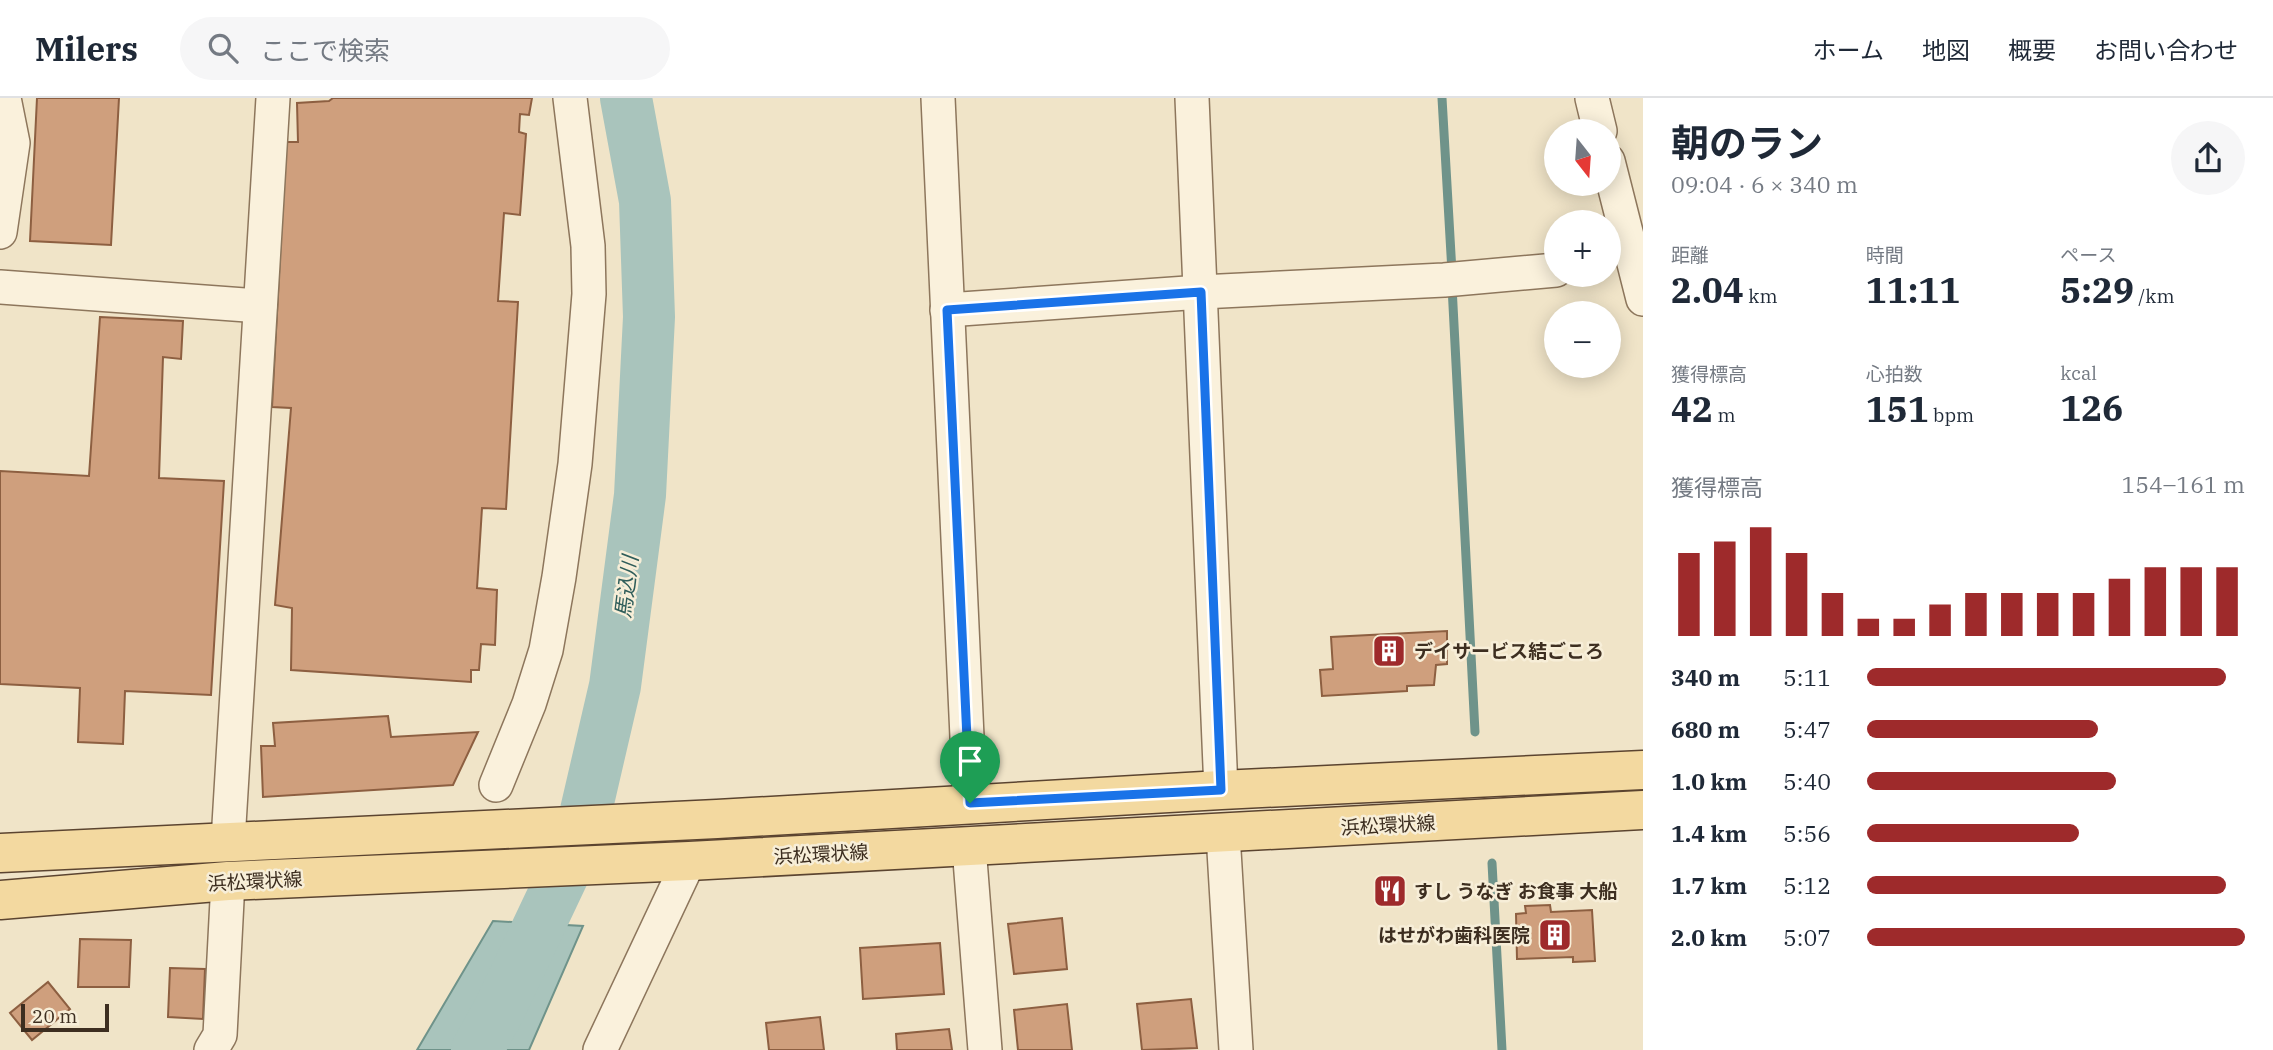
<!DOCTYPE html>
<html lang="ja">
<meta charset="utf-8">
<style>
:root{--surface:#fff;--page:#f6f6f7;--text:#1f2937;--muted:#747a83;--line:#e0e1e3;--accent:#9e2a2b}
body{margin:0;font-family:"IBM Plex Serif","Noto Sans JP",serif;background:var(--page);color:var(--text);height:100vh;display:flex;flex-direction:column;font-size:26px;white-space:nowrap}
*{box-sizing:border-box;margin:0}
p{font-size:23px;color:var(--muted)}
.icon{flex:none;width:38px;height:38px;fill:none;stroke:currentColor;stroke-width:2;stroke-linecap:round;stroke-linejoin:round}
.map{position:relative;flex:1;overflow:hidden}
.panel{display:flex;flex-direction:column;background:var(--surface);width:630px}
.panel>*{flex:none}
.needle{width:46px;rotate:163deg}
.tools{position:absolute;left:1544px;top:21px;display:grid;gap:14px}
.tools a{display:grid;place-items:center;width:77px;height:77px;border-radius:50%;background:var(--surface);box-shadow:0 4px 18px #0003;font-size:35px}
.scale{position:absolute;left:21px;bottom:18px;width:88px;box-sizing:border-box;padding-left:7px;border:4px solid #3d2e20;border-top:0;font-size:19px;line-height:24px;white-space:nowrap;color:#3d2e20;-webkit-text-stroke:5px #f7eed8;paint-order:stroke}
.pin{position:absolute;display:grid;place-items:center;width:60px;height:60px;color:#fff;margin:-72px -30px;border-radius:50% 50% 50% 0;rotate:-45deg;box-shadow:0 0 7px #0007}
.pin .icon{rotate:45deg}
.round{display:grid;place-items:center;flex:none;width:74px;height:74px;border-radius:37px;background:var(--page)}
.headline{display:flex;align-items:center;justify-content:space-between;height:119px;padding:0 28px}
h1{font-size:38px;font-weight:700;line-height:52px}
.stats{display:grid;grid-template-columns:repeat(3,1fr);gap:10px;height:119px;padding:7px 28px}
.stats div{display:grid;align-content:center}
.stats b{font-size:35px;font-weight:700}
.stats small{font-size:19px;font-weight:400}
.stats p{font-size:19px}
.chart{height:196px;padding:14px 28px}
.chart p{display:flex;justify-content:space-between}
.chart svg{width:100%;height:126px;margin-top:7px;stroke:var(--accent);stroke-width:6}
ul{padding:0 28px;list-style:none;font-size:23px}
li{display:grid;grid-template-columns:112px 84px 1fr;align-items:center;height:52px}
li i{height:18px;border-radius:9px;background:var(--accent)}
header{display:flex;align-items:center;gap:42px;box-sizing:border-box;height:98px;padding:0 35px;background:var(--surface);border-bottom:2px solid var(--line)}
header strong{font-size:33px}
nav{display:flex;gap:38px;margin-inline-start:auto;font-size:24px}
.search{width:490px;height:63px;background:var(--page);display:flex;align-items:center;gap:18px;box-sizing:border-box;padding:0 24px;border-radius:38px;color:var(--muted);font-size:26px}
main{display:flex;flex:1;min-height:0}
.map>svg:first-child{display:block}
.water{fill:#a9c4bc;stroke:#6f938a;stroke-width:2}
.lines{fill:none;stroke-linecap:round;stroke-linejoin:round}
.stream{stroke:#6f938a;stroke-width:9}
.river{stroke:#a9c4bc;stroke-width:52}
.building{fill:#cf9f7d;stroke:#8d5f41;stroke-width:2}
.minor-casing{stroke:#8d765c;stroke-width:36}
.major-casing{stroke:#5b4430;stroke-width:41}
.minor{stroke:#faf1dc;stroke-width:33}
.major{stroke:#f3d9a0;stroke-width:38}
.route-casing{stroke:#fff;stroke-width:14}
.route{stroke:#1a73e8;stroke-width:9}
.labels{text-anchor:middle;stroke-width:5;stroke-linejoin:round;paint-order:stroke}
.poi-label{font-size:19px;font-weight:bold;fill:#3d2e20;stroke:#f7eed8;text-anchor:start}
.street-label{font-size:19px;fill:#3d2e20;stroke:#f7eed8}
.water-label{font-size:21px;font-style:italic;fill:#2f5d5a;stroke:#f7eed8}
</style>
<header>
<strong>Milers</strong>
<div class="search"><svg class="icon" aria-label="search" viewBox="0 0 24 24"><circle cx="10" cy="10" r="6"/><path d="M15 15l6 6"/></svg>ここで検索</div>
<nav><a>ホーム</a><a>地図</a><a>概要</a><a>お問い合わせ</a></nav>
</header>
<main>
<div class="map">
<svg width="1643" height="952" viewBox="0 0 1643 952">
<rect width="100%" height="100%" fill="#f0e4c8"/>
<path class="water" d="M493,823L583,828L529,952H417Z"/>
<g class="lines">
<g class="stream">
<path d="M1442,0L1452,174"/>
<path d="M1452,188L1475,634"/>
<path d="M1492,765L1502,952"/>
</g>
<path class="river" d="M477,952L499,912L579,743L615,588L640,397L649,219L645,103L626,0"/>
</g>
<g class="building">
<path d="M37,0H119L111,147L30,143Z"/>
<path d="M333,0H532L529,17L520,16L519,34L526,36L520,117L504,115L498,203L518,204L506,411L482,410L477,490L497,492L495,547L481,546L479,572H471V584L291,572L292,510L275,507L291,310L272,309L286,44H298L297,5L329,3Z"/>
<path d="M100,219L183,223L181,261L163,259L159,380L224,383L211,597L125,593L123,646L78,644L80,590L0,586V373L89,378Z"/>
<path d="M1447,533V566L1436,567L1434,587L1407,588V593L1322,598L1320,572L1333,571L1331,539Z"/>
<path d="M388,618L391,639L478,634L453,687L263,699L261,648H275L273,625Z"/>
<path d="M1550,807L1551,814L1592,812L1595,863L1573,864V859L1517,861L1516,816L1526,815L1525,808Z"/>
<path d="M1062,820L1067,871L1014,876L1008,826Z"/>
<path d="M80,841L131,842L129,889H78Z"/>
<path d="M940,845L944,896L863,901L860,850Z"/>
<path d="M170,870L205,871L203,921L168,919Z"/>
<path d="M48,884L70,911L32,942L10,915Z"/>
<path d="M1191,901L1197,950L1142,952L1137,906Z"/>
<path d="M1067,906L1072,952H1018L1014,912Z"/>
<path d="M820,919L824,952H769L766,925Z"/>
<path d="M949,931L952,952H897L896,936Z"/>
</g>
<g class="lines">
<defs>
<g id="minor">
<path d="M938,0L970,705"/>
<path d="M1192,0L1221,692"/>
<path d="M1592,0L1600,33"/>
<path d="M1608,63L1643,201"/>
<path d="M0,134L13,45L4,0"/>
<path d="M0,189L260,208"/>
<path d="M947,212L1201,194L1444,182L1556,172"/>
<path d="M496,687L529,606L546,552L559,479L575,366L589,196L588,148L570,0"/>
<path d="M1223,736L1236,952"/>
<path d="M228,743L273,0"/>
<path d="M969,749L985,952"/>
<path d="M211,952L220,937L228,783"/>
<path d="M600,952L689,763"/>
</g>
<g id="major">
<path d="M0,755L717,721L1221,692L1643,672"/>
<path d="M0,802L228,783L689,763L1643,712"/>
</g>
</defs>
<use href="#minor" class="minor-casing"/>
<use href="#major" class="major-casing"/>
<use href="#minor" class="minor"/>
<use href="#major" class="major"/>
</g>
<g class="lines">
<defs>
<path id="route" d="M1201,194L1221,692L970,705L947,212Z"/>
</defs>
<use href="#route" class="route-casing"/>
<use href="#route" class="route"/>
</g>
<defs>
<symbol id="building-square" viewBox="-11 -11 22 22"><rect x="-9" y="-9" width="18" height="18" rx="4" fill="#9e2a2b" stroke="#f7eed8"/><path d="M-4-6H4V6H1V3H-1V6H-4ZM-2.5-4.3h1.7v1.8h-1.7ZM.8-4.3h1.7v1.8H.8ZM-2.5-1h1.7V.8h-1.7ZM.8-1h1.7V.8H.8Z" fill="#fff"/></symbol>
<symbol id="restaurant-square" viewBox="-11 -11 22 22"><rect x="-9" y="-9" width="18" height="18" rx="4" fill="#9e2a2b" stroke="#f7eed8"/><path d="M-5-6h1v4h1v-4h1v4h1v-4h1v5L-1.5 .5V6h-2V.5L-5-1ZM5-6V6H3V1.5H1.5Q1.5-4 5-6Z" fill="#fff"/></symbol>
</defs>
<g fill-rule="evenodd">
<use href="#building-square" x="1370" y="534" width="38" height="38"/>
<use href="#restaurant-square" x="1371" y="774" width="38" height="38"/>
<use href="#building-square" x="1536" y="818" width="38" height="38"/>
</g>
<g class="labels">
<g class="poi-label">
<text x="1414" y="560">デイサービス結ごころ</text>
<text x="1414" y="800">すし うなぎ お食事 大船</text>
<text x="1530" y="844" text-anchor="end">はせがわ歯科医院</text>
</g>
<g class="street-label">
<text transform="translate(1388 727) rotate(-3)" y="7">浜松環状線</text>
<text transform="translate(821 756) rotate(-3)" y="7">浜松環状線</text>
<text transform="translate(255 783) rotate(-3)" y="7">浜松環状線</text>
</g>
<g class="water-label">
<text transform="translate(627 489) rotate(-83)" y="7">馬込川</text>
</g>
</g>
</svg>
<div class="tools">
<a><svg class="needle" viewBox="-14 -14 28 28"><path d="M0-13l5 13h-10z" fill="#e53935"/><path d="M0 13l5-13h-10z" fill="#747a83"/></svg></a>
<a>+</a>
<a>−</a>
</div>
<div class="scale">20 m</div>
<div class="pin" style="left:970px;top:705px;background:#1e9e55"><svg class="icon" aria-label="arrive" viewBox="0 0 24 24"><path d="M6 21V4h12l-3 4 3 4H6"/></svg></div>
</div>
<section class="panel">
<div class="headline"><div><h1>朝のラン</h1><p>09:04 · 6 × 340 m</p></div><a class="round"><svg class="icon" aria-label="share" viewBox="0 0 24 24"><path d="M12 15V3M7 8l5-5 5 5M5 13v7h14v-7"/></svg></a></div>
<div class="stats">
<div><p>距離</p><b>2.04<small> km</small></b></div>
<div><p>時間</p><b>11:11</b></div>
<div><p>ペース</p><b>5:29<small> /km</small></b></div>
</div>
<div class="stats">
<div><p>獲得標高</p><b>42<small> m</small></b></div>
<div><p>心拍数</p><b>151<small> bpm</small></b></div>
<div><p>kcal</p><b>126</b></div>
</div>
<div class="chart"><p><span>獲得標高</span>154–161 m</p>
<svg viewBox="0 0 160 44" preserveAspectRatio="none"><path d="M5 44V15M15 44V11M25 44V6M35 44V15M45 44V29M55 44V38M65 44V38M75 44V33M85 44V29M95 44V29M105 44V29M115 44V29M125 44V24M135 44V20M145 44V20M155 44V20"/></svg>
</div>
<ul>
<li><b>340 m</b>5:11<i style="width:95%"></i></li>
<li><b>680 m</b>5:47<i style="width:61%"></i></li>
<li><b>1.0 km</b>5:40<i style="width:66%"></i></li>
<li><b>1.4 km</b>5:56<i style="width:56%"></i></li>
<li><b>1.7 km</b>5:12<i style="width:95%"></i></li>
<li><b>2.0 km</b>5:07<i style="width:100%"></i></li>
</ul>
</section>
</main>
